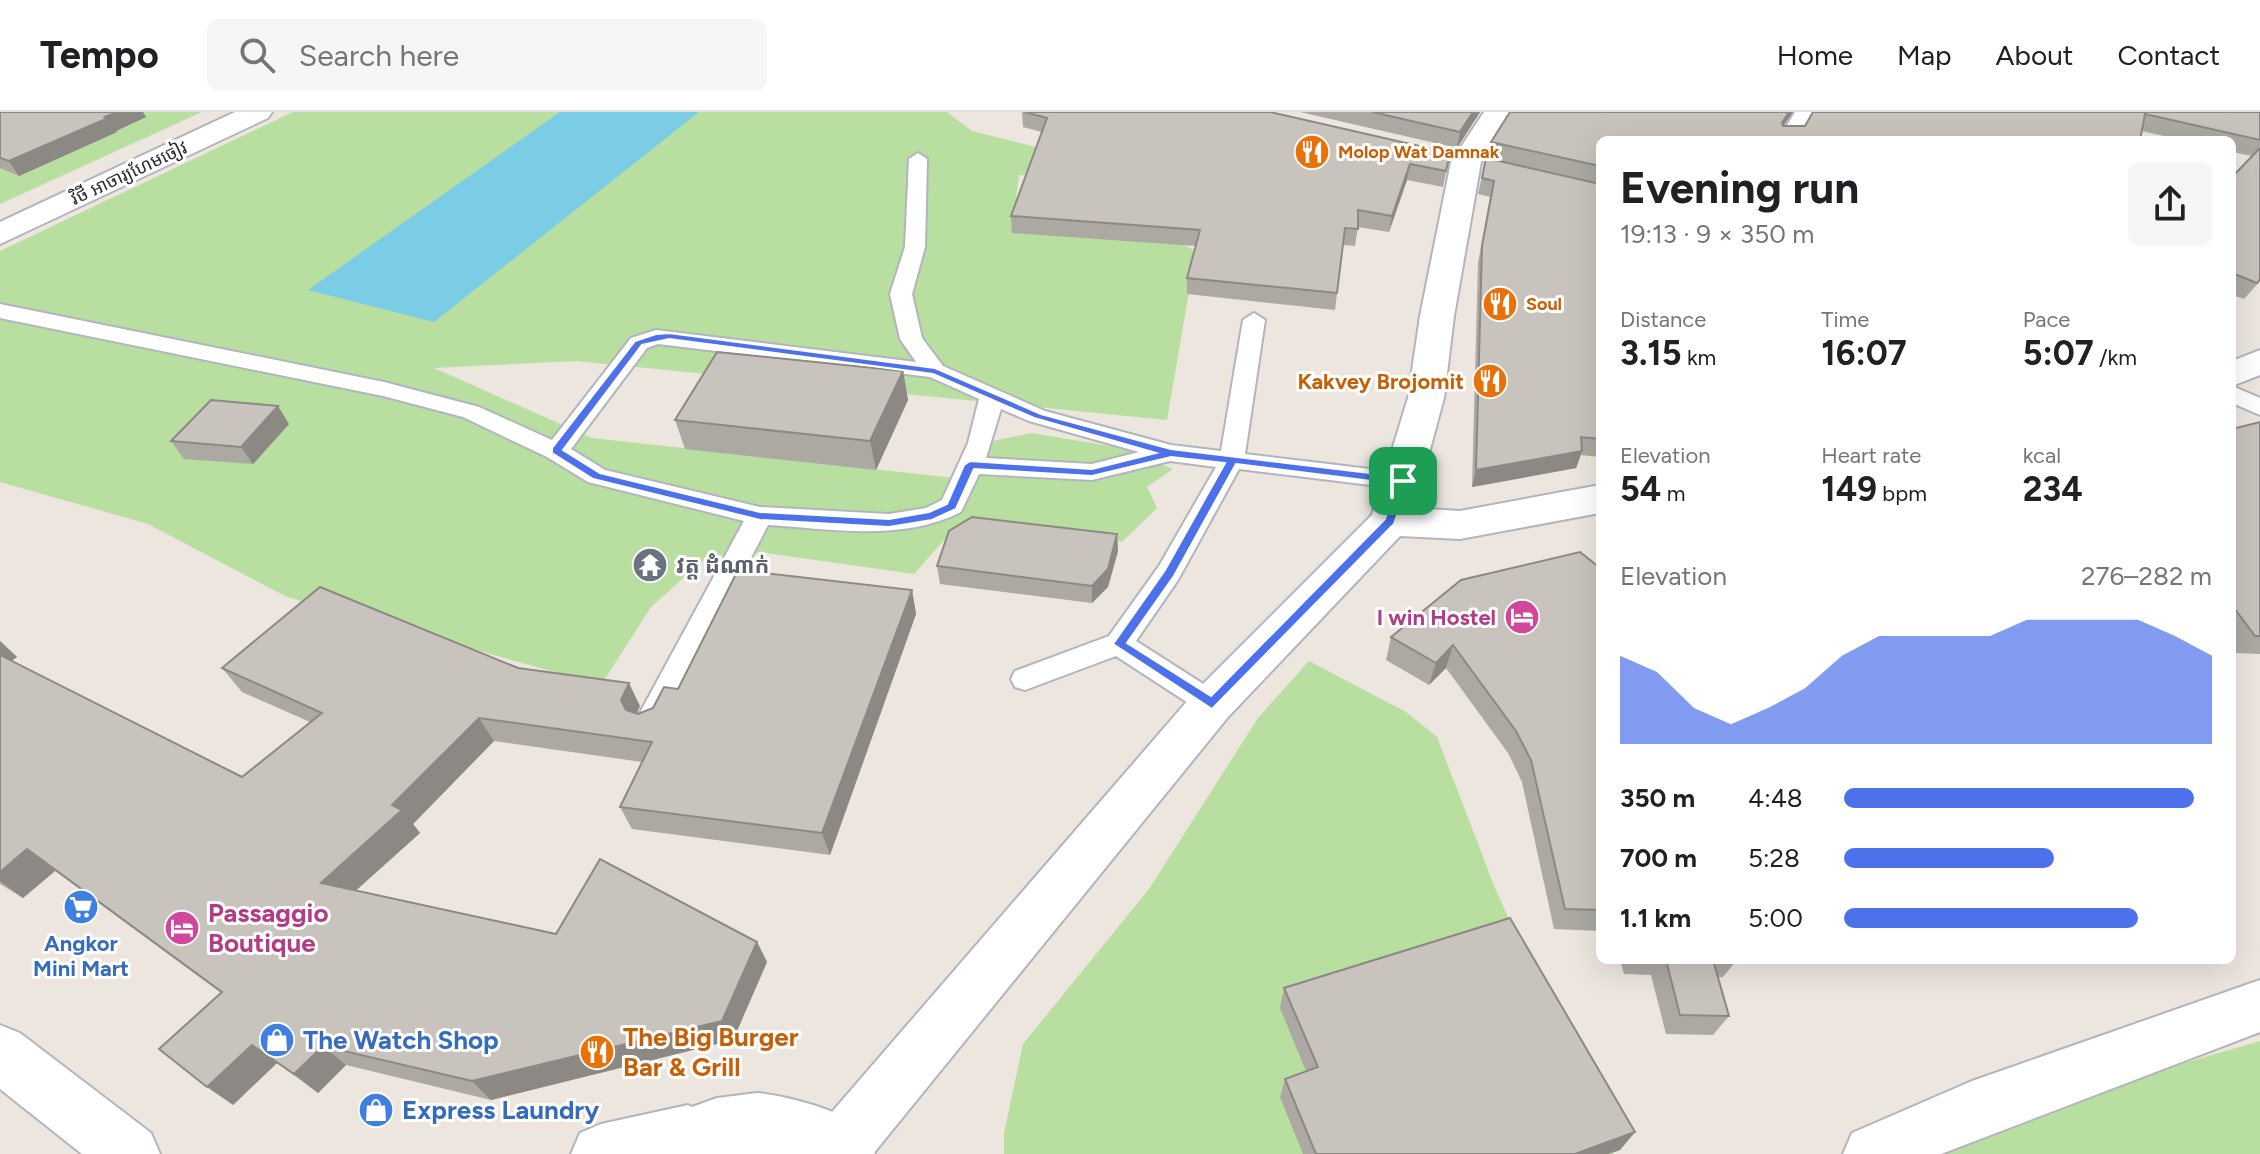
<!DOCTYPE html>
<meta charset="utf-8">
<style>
:root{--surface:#fff;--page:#f6f6f6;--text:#202124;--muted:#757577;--line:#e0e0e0;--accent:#4d71eb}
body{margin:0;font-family:Figtree,"Noto Sans Khmer",sans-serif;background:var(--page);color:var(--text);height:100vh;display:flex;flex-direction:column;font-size:30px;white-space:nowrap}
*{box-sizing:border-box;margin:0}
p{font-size:26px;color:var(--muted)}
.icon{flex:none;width:44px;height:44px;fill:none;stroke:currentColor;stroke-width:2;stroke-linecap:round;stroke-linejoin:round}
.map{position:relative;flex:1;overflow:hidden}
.sheet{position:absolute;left:1596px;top:24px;width:640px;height:828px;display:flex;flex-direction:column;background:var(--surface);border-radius:12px;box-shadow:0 8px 32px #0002}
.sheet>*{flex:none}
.pin{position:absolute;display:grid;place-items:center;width:68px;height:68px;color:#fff;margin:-34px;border-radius:16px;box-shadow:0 4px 12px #0006}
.round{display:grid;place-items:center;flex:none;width:84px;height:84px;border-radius:12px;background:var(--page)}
.headline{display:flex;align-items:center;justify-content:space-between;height:136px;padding:0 24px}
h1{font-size:44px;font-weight:700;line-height:60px}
.figures{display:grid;grid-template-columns:repeat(3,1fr);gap:12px;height:136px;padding:8px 24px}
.figures div{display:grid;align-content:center}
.figures b{font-size:34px;font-weight:700}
.figures small{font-size:22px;font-weight:400}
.figures p{font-size:22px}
.chart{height:224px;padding:16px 24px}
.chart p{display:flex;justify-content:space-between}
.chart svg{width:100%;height:144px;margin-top:8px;fill:var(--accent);opacity:.7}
ul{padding:0 24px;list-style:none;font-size:26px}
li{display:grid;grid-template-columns:128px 96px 1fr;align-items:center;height:60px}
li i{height:20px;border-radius:10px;background:var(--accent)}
header{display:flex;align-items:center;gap:48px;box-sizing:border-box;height:112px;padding:0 40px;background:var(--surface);border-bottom:2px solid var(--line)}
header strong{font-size:38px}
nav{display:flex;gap:44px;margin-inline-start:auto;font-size:28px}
.search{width:560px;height:72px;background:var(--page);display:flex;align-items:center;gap:20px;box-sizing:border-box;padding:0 28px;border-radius:12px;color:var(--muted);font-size:30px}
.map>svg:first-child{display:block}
.green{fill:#b8dea0}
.water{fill:#7bcde5}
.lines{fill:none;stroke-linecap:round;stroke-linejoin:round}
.lane-casing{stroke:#b2b5be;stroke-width:4}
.street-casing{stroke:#b2b5be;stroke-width:4}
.secondary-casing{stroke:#b2b5be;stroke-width:4}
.lane{fill:#fff;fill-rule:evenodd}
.street{fill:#fff;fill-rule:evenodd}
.secondary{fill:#fff;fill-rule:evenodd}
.wall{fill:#aca9a3}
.shaded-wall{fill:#8c8984}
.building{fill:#c8c4bd;stroke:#8c8984;stroke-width:2}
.route{fill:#4d71eb;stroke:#fff;stroke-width:2;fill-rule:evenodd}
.labels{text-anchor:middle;stroke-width:6;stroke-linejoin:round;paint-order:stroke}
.far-food-label{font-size:18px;font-weight:bold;fill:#c56008;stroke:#fff;text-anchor:start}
.far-street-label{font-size:18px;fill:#2b2b2b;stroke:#fff}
.food-label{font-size:22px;font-weight:bold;fill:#c56008;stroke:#fff;text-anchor:end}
.worship-label{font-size:22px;font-weight:bold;fill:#5b616d;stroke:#fff;text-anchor:start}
.hotel-label{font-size:22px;font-weight:bold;fill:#b23c85;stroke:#fff;text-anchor:end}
.shop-label{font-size:22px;font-weight:bold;fill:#366cbe;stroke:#fff}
.near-hotel-label{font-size:26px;font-weight:bold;fill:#b23c85;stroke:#fff;text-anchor:start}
.near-food-label{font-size:26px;font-weight:bold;fill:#c56008;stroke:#fff;text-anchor:start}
.near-shop-label{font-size:26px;font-weight:bold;fill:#366cbe;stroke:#fff;text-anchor:start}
</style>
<header>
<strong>Tempo</strong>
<div class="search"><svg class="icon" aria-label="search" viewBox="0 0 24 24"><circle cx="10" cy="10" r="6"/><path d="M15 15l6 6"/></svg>Search here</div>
<nav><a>Home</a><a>Map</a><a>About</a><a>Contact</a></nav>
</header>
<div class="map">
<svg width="2260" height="1042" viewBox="0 0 2260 1042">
<rect width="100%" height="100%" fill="#ece6df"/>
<g class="green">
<path d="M0,0H202L0,92Z"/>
<path d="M293,0H947L972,19L1107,53L1172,76L1019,63L1016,86L1118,101L1196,139L1167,308L576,249L434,256L592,326L963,367L984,331L1031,321L1122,336L1173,357L1147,375L1157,396L1122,430L1100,422L952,419L914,462L766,441L708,444L651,495L601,573L287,485L148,412L0,370V139Z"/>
<path d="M1309,549L1406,600L1437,625L1495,776L1614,1042H1004V1021L1023,932L1149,777L1258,606Z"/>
<path d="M2260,929V1042H1913L1968,1014Z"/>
</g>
<path class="water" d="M560,0H699L434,210L308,178Z"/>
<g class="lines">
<defs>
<g id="lane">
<path d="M1795,0H1813L1796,28H1778Z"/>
<path d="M918,41L927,47L925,135L912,182L922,226L943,254L1045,299L1171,333L1221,339L1243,208L1254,201L1265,208L1245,342L1403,361L1412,363L1416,369L1412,375L1403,377L1239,357L1178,468L1136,529L1222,584L1227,592L1222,600L1212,604L1202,600L1116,544L1025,578L1015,575L1011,567L1015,559L1109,524L1159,454L1216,355L1170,349L1092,368L979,362L961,400C902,430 832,417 768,413L662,616L651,620L640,616L636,608L744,409L588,370L547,345L463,305L383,284L0,206V192L384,270L479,295L552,328L631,226L656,218L916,250L900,227L890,182L905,135L909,47ZM658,232L930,265L979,287L968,331L942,388L926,396L889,402L760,395L605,358L571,337L647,236ZM1001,297L1029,309L1139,340L1092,352L986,346Z"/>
<path d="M2232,274L2260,286V303L2232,291Z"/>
</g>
<g id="street">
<path d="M1484,0H1512L1481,50L1454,204L1444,286L1414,396L1460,399L1600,373V401L1460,427L1400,424L1228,605L873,1042H813L810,1036L819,1015L1196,579L1372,403L1408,286L1420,204L1451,50Z"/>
<path d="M2260,238V263L2232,274V249Z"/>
<path d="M2260,868V920L1941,1042H1843L1852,1021L1972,969Z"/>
</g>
<g id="secondary">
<path d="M235,0H272L268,6L0,132V110Z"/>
<path d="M0,913L20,921L151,1021L160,1042H82L0,977Z"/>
<path d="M757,981C783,983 847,999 864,1019C870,1025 872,1035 875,1042H571L580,1021L601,1012L688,993L692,995L717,986Z"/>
</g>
</defs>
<use href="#lane" class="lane-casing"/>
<use href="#street" class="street-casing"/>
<use href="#secondary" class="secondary-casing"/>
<use href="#lane" class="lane"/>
<use href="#street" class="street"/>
<use href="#secondary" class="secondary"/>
</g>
<g class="wall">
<path d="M0,0H144L143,1L146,5L116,19L117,20L19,64L0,56Z"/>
<path d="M1022,0H1270L1450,41L1443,75L1407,68L1389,120L1358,115L1355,134L1343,133L1335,198L1187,182V166L1196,134L1012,121L1011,104L1042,20L1023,15Z"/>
<path d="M1300,0H1480L1457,36Z"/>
<path d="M1793,0L1783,14H1805L1813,0H2260V169L2244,187L2232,183V65L2252,44L2232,40V28H2181L2142,19L1600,28V72L1487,46L1491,30Z"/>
<path d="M1486,46L1600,72V345L1581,343L1576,356L1472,375L1478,151L1490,85L1478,82Z"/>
<path d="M903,259L908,288L876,358L685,337L675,308Z"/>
<path d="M2260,310V542L2236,541L2232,535V317Z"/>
<path d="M289,312L253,352L184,347L171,329Z"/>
<path d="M1117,422L1118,439L1108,475L1092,491L940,472L937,454Z"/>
<path d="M1600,456V819L1554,817L1522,670L1508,641L1446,556L1429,573L1386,548L1391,525Z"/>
<path d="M912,478L916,502L830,743L632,717L620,695L642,650L494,629L413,712L420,721L356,778L556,822L757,830L767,850L733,928L491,988L346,953L318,981L277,951L233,993L221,881L55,759L23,786L0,772V529L17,545L12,549L242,665L310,610L242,580L222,556H518L640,594L637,601L653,596L678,577Z"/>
<path d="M1620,848H1737L1723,865H1718L1729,904L1713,923L1666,922L1651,863L1624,862Z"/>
<path d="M1284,876L1635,1020L1620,1038L1608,1042H1303L1280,985L1285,967L1306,959L1280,896Z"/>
</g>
<g class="shaded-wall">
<path d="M117,0H144L143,1L146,5L116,19L117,20L19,64L9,49Z"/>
<path d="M1473,0H1480L1457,36L1460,20Z"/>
<path d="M1789,0H1793L1775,26L1782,11Z"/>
<path d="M1410,52L1407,68L1389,120L1392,104Z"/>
<path d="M903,259L908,288L876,358L870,329Z"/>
<path d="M278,294L289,312L253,352L241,335Z"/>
<path d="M1582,339L1576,356L1472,375L1476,358Z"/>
<path d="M1117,422L1118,439L1108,475L1092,491V474Z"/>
<path d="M912,478L916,502L830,743L822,721Z"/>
<path d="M0,529L17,545L2,555L0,553Z"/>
<path d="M1453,533L1446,556L1429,573L1436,551Z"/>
<path d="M629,571L640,594L632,611L621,588Z"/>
<path d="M479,606L494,629L413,712L420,721L341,792L321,771L392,693Z"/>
<path d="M27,737L55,759L23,786L0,769V760Z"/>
<path d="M757,830L767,850L733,928L491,988L472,969Z"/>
<path d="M252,933L277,951L233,993L207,975Z"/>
<path d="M323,934L346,953L318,981L294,962Z"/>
<path d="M1635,1020L1620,1038L1608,1042H1575Z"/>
</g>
<g class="building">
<path d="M0,0H117L105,5L108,6L9,49L0,46Z"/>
<path d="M1025,0H1270L1450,41L1446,59L1410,52L1392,104L1358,98V117L1345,116L1337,181L1187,166L1200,118L1011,104L1047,6Z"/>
<path d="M1372,0H1473L1460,20Z"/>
<path d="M1510,0H1789L1782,11L1783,14H1805L1813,0H2260V28L2145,2L2140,28H1600V54L1491,30Z"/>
<path d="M2260,36V167L2257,171L2232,161V65Z"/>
<path d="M1486,46L1600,72V327L1581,325L1582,339L1476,358L1482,134L1494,69L1482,66Z"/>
<path d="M717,240L903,259L870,329L675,308Z"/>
<path d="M211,288L278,294L241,335L171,329Z"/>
<path d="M2260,310V524H2255L2232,493V317Z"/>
<path d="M972,405L1117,422L1108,457L1092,474L937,454L949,419Z"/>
<path d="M1580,440L1600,456V798L1565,797L1531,648L1516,619L1453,533L1436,551L1391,525L1461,468Z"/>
<path d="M738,458L912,478L822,721L620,695L652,630L479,606L392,693L402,698L321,771L556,822L600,747L757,830L722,909L472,969L323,934L294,962L252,933L207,975L159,937L222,880L27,737L0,760V543L242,665L322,601L222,556L320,475L518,556L629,571L621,588L626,598L638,602L653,596L664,575L678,577Z"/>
<path d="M1510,806L1635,1020L1575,1042H1316L1285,967L1318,955L1284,876Z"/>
<path d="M1666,848H1713L1729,904L1680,903Z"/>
</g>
<path class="route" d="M669,221L935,256L1041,302L1171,337L1403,365L1409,369L1394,412L1212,597L1113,532L1165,458L1225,351L1171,345L1092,364L974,357L956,397L932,408L889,415L760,408L593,367L552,341V336L635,229L656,222ZM669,227L933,262L1034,306L1156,341L1092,357L970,349L964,353L947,392L929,400L889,407L760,400L600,361L563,338L642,233ZM1236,352L1396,372L1385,407L1211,584L1127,531L1174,464Z"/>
<defs>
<symbol id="restaurant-disc" viewBox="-11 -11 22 22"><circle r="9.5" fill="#e8710a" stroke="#fff"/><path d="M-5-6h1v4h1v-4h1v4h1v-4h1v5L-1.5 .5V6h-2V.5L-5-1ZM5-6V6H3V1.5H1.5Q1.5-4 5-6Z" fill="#fff"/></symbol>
<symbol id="temple-disc" viewBox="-11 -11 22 22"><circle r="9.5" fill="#6b7280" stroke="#fff"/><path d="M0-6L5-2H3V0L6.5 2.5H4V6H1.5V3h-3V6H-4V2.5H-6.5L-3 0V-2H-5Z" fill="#fff"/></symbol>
<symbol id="hotel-disc" viewBox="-11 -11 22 22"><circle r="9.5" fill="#d1479c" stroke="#fff"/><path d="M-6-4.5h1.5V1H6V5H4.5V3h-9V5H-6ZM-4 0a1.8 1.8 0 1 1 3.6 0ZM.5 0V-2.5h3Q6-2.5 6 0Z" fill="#fff"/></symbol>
<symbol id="supermarket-disc" viewBox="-11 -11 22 22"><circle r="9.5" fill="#3f7fe0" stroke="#fff"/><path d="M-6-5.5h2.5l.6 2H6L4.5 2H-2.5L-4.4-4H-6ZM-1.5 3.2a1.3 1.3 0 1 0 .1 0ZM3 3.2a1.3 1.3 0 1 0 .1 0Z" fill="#fff"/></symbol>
<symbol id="shop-disc" viewBox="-11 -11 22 22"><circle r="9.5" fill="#3f7fe0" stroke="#fff"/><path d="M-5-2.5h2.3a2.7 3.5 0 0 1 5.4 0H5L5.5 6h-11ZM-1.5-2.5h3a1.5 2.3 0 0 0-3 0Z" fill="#fff"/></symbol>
</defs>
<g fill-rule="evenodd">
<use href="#restaurant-disc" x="1292" y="20" width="40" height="40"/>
<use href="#restaurant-disc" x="1480" y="172" width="40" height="40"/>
<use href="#restaurant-disc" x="1470" y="249" width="40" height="40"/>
<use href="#temple-disc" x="630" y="433" width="40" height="40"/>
<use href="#hotel-disc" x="1502" y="485" width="40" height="40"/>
<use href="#supermarket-disc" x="61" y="775" width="40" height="40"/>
<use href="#hotel-disc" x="162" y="796" width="40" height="40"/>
<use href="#shop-disc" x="257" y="908" width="40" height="40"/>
<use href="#restaurant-disc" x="577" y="920" width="40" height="40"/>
<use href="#shop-disc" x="356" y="978" width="40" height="40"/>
</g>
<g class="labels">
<g class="far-food-label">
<text x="1338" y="46">Molop Wat Damnak</text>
<text x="1526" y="198">Soul</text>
</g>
<g class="far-street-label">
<text transform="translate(129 61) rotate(-25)" y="6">វិថី អាចារ្យហែមចៀវ</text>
</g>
<g class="food-label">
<text x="1464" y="277">Kakvey Brojomit</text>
</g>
<g class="worship-label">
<text x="676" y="461">វត្ត ដំំណាក់</text>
</g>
<g class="hotel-label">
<text x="1496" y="513">I win Hostel</text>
</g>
<g class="shop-label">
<text x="81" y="839">Angkor<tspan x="81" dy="25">Mini Mart</tspan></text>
</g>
<g class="near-hotel-label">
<text x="208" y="810">Passaggio<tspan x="208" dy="30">Boutique</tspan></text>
</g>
<g class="near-food-label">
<text x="623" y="934">The Big Burger<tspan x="623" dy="30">Bar &amp; Grill</tspan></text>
</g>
<g class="near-shop-label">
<text x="303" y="937">The Watch Shop</text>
<text x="402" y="1007">Express Laundry</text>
</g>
</g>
</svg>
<div class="pin" style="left:1403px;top:369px;background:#1e9e55"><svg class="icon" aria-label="arrive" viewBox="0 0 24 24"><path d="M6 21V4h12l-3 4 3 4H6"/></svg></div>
<section class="sheet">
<div class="headline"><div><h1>Evening run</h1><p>19:13 · 9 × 350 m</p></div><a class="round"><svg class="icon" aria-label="share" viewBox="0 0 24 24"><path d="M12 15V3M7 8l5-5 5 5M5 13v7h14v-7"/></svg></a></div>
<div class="figures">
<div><p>Distance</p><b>3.15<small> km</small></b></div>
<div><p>Time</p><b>16:07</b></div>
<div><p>Pace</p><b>5:07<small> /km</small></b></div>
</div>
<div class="figures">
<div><p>Elevation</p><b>54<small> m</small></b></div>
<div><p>Heart rate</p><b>149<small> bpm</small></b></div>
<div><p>kcal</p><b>234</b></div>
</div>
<div class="chart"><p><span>Elevation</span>276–282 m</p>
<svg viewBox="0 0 160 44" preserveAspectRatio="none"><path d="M0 44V17L10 22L20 33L30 38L40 33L50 27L60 17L70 11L80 11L90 11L100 11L110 6L120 6L130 6L140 6L150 11L160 17V44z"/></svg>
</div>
<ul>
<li><b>350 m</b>4:48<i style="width:95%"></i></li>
<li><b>700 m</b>5:28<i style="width:57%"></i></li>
<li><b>1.1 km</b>5:00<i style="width:80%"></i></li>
</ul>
</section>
</div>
